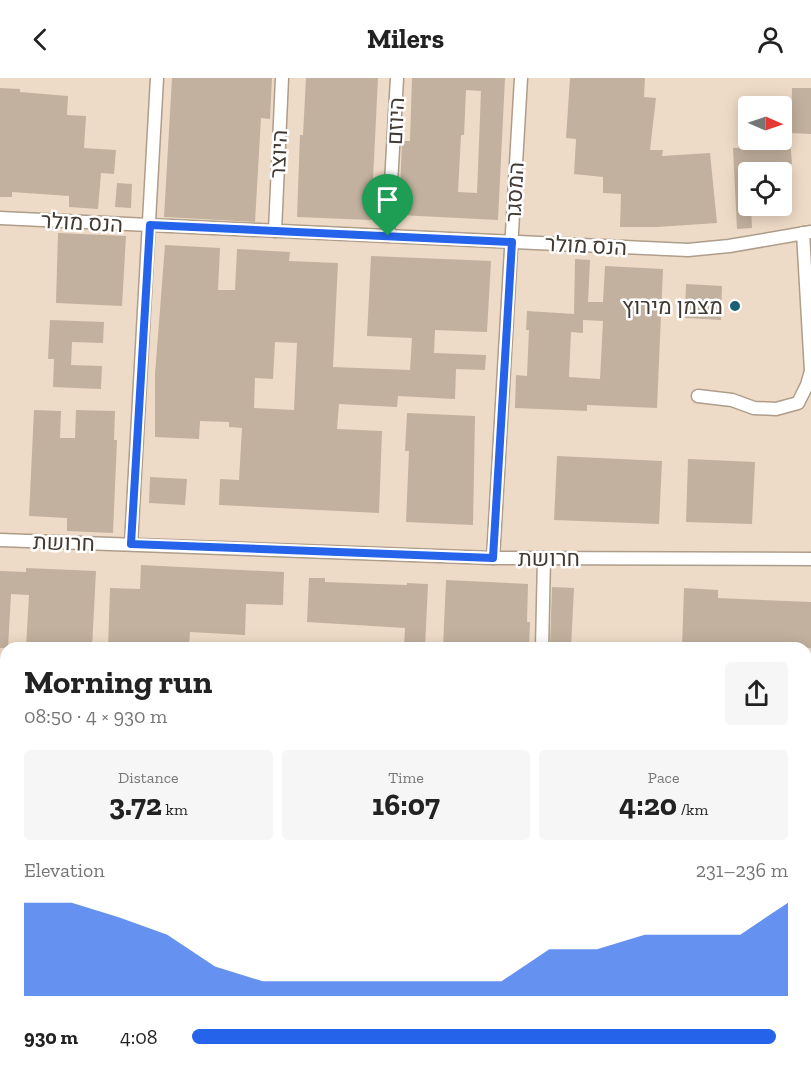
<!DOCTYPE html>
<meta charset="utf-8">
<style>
:root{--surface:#fff;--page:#f6f6f6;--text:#222;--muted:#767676;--accent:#2563eb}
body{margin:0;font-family:"Zilla Slab",Heebo,serif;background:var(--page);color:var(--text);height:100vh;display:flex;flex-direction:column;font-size:22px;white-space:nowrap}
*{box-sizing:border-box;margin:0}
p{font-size:20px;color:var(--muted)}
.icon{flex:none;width:33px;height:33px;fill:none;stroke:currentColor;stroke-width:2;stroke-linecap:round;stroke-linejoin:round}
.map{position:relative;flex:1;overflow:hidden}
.panel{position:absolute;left:0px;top:564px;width:812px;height:430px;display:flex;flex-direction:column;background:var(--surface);border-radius:18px 18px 0 0;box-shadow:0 3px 15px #0003}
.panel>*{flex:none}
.needle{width:39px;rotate:92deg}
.tools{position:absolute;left:738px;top:18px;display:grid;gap:12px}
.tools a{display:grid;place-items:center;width:54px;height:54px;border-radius:6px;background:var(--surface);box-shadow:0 3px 15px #0003;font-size:30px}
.pin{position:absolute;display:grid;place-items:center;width:51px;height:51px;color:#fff;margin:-62px -26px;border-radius:50% 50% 50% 0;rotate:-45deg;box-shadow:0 0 6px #0007}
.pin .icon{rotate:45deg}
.round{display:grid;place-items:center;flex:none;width:63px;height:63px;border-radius:6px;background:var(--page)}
.head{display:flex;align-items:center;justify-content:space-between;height:102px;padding:0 24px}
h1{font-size:33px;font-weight:700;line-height:45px}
.metrics{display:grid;grid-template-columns:repeat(3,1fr);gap:9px;height:102px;padding:6px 24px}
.metrics div{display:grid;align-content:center;border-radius:6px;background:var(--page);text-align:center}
.metrics b{font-size:30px;font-weight:700}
.metrics small{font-size:16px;font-weight:400}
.metrics p{font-size:16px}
.chart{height:168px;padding:12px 24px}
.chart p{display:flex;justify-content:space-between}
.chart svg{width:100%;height:108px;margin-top:6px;fill:var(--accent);opacity:.7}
ul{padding:0 24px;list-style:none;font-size:20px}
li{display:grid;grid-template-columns:96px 72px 1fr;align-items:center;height:45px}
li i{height:15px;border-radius:8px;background:var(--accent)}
header{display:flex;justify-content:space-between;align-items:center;height:78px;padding:0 24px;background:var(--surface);font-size:27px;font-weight:700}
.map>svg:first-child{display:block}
.forest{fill:#cba67c}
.building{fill:#c2b19e;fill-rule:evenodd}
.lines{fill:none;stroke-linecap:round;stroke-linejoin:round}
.minor-casing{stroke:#ae9d8a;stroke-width:15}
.highway-casing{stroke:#fff;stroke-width:21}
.minor{stroke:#fff;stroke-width:12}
.highway{stroke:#f2aa50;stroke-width:18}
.route-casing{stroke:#fff;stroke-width:12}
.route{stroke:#2563eb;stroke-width:8}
.poi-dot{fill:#1c6173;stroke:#fff;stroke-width:2}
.labels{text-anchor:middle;stroke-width:5;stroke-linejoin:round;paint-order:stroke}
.street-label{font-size:22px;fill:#423a33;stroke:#fff}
.poi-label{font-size:22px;fill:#423a33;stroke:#fff;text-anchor:end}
</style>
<header><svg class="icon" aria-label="back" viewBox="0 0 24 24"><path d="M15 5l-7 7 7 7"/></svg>Milers<svg class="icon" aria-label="person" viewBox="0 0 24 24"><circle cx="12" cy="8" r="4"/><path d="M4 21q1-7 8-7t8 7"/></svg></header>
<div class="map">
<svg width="811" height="994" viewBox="0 0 811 994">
<rect width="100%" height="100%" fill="#eedbc7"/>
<g class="forest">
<path d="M0,652H6V897L0,893Z"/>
<path d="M811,978V994H753L773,989L806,988V979Z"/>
</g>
<g class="building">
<path d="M172,0H272L270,41L261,40L255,144L164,139Z"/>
<path d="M306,0H378L371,142L297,139L300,57H303Z"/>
<path d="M412,0H505L498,142L399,137L402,63H410ZM466,12L481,13L477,115L458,114L461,57H464Z"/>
<path d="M570,0H645L644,19L656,20L650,72H663L662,78L710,75L717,145L657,149H620L621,116L603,115V99L574,96L576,61L566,60Z"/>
<path d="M0,10L20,11V14L68,18L67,37L86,38L84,70L116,72L114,96L101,95L98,131L69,129V118L12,114V119H0Z"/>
<path d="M792,10H811V56L791,55Z"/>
<path d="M790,61L792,86L749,88L748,128H751L752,150L737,151L733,70L747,69L746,63Z"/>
<path d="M117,105L132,106L131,130L115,129Z"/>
<path d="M58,155L126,158L122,228L56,225Z"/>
<path d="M165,167L220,170L218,212H235L237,171L290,174L289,183L338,185L333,289L410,292L412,260L367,258L371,178L491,183L487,254L435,252L434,275L486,277L485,292L456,291L455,321L398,318L397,329L339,326L337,351L382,353L379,435L219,427L220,401L239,402L242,350L229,349V344L200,343L199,361L155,359V296ZM275,264L297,265L294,332L254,330L255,300L273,301Z"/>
<path d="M575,181L590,182L588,224H603L605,188L663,191L657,330L587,327V333L515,330L516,297L527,298L529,252H526L527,233L574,236ZM583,242L603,243L600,301L569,299L571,254L583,255Z"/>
<path d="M686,206L722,208L721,242L685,240Z"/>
<path d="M50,242L104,244L103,265L72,264L71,287L102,288L101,311L53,309L54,281H48Z"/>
<path d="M34,332L61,333L60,360H75L76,332L115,333L114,362H117L113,455L67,453V440L29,438Z"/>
<path d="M407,335L475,338L473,447L406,444L409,373H405Z"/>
<path d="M557,378L662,383L659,446L554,442Z"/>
<path d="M688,381L755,384L752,446L686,444Z"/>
<path d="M150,399L187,401L185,427L149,425Z"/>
<path d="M141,487L284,494L283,527L246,526L245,557L190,554L189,570H108L110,510L140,511Z"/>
<path d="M26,490L96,493L92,570H26L29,517L11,516L8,570H0V493L26,494Z"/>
<path d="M309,500H325V504L407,507V505L428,506L425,570H404L405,550L307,544Z"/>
<path d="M446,502L528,506L527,544H530L529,570H443Z"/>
<path d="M552,509L574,510L571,570H550Z"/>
<path d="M684,510L718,512V520L811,524V570H682Z"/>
</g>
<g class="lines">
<defs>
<g id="minor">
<path d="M0,140L688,172L729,168L811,154"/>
<path d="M275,153L282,0"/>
<path d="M388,158L397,0"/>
<path d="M698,318L732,322L754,330L776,331L798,325L807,307L811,293L803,155"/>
<path d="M0,462L493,480L811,481"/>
<path d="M131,466L157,0"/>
<path d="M493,480L521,0"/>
<path d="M542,570L544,480"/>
</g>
<g id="highway">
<path d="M0,907L6,910"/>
<path d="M0,928L6,930"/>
<path d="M806,942L811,940"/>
<path d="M0,964L6,965"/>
<path d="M806,965L811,963"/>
<path d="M0,983L6,984"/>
<path d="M35,988L68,994"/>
<path d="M90,988L116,994"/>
<path d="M260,988L335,994"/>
<path d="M502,994L572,988"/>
<path d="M708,994L728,988"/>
</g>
</defs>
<use href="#minor" class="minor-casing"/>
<use href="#highway" class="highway-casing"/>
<use href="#minor" class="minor"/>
<use href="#highway" class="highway"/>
</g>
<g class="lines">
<defs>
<path id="route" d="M150,147L512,164L493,480L131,466Z"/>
</defs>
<use href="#route" class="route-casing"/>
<use href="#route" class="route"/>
</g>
<circle class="poi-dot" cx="735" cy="228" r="6"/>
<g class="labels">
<g class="street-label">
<text transform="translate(395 43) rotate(-87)" y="8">היוזם</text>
<text transform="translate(278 76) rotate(-87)" y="8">היוצר</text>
<text transform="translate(514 114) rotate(-87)" y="8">המסגר</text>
<text transform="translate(82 144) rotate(3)" y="8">הנס מולר</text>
<text transform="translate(586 167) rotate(3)" y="8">הנס מולר</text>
<text transform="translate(64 464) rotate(2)" y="8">חרושת</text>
<text x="549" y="488">חרושת</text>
</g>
<g class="poi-label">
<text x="723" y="236">מצמן מירוץ</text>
</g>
</g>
</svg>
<div class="tools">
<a><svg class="needle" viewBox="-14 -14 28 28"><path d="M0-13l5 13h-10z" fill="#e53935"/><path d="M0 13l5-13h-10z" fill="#767676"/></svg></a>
<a><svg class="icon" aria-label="locate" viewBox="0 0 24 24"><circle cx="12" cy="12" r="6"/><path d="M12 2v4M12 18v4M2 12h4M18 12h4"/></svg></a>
</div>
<div class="pin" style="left:388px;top:158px;background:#1e9e55"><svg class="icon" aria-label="arrive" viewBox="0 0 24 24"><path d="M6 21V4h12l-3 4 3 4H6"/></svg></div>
<section class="panel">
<div class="head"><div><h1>Morning run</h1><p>08:50 · 4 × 930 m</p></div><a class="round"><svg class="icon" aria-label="share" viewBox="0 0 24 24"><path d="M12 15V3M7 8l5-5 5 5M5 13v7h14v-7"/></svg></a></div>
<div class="metrics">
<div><p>Distance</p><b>3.72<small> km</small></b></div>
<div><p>Time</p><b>16:07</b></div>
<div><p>Pace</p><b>4:20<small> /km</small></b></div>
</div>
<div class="chart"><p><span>Elevation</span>231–236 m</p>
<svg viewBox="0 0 160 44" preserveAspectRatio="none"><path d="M0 44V6L10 6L20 12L30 19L40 32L50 38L60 38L70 38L80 38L90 38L100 38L110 25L120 25L130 19L140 19L150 19L160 6V44z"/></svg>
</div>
<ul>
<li><b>930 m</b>4:08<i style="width:98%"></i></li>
</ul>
</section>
</div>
